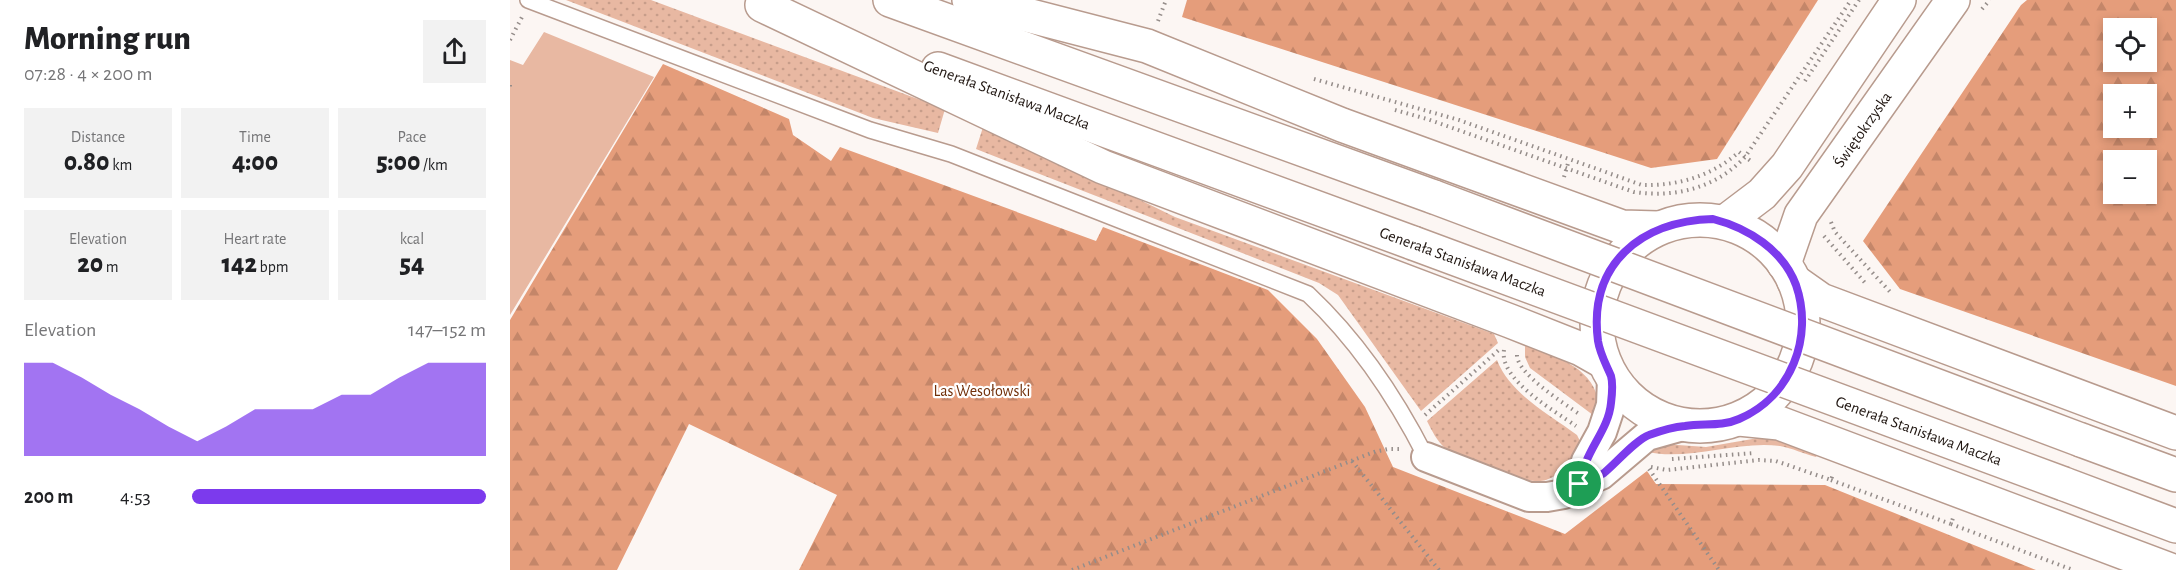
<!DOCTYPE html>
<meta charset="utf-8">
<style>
:root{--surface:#fff;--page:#f2f2f2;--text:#202124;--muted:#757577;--accent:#7c3aed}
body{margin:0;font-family:"Alegreya Sans",sans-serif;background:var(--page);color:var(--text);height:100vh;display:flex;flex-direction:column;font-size:22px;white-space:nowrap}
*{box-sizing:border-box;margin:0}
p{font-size:20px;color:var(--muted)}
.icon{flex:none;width:33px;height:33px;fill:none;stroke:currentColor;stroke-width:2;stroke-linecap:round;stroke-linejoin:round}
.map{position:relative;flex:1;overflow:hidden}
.details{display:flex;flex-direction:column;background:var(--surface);width:510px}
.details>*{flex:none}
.controls{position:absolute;left:1593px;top:18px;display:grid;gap:12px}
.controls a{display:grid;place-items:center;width:54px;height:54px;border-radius:0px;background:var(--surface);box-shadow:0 3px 9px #0003;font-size:30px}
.pin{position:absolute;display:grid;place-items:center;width:51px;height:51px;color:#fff;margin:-26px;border:3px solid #fff;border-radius:50%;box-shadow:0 2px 6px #0007}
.round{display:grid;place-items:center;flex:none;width:63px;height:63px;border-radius:0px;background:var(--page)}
.summary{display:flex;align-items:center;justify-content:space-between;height:102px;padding:0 24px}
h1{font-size:33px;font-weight:800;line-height:45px}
.metrics{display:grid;grid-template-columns:repeat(3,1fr);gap:9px;height:102px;padding:6px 24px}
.metrics div{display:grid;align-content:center;border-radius:0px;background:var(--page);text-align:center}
.metrics b{font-size:26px;font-weight:800}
.metrics small{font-size:16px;font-weight:400}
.metrics p{font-size:16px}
.chart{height:168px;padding:12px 24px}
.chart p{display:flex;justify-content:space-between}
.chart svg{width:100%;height:108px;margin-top:6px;fill:var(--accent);opacity:.7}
ul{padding:0 24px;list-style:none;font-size:20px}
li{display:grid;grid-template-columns:96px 72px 1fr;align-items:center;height:45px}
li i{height:15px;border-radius:8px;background:var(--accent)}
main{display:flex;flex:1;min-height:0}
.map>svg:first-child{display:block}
.grass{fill:url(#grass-dots)}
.forest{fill:url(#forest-firs);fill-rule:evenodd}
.green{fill:#e8b8a2}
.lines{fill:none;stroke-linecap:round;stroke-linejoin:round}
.lane-casing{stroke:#b89b8e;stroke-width:18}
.street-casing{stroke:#b89b8e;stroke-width:32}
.secondary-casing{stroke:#b89b8e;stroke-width:36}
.highway-casing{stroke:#b89b8e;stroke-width:36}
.path{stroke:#958d8a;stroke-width:4;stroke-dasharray:1.5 4.5;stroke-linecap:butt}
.lane{stroke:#fff;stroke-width:15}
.street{stroke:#fff;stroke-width:28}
.secondary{stroke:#fff;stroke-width:33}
.highway{stroke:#fff;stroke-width:33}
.highway-bridge-casing{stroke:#b89b8e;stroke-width:36;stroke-linecap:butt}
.highway-bridge{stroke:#fff;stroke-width:33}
.route-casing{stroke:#fff;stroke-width:12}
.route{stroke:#7c3aed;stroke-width:8}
.labels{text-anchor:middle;stroke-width:4.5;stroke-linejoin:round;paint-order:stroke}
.street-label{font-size:16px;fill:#1f1510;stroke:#fff}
.park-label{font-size:16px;fill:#72310b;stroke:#fff}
</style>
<main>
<section class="details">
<div class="summary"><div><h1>Morning run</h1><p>07:28 · 4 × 200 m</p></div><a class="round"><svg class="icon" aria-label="share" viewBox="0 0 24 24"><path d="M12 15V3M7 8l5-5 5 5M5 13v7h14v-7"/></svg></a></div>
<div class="metrics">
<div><p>Distance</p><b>0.80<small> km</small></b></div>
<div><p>Time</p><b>4:00</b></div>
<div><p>Pace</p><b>5:00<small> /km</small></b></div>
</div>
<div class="metrics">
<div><p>Elevation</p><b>20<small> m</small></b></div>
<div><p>Heart rate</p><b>142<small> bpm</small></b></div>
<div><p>kcal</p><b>54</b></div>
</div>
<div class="chart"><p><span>Elevation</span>147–152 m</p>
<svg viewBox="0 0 160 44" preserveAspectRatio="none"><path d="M0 44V6L10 6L20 12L30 19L40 25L50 32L60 38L70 32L80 25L90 25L100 25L110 19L120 19L130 12L140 6L150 6L160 6V44z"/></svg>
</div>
<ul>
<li><b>200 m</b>4:53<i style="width:100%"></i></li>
</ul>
</section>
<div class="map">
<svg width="1666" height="570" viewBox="0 0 1666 570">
<defs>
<pattern id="grass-dots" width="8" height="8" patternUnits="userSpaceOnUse" patternTransform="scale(1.5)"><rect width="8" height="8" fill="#e8b8a2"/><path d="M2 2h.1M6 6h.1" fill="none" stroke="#c79d8a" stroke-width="1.8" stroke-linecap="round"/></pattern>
<pattern id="forest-firs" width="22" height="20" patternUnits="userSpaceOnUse" patternTransform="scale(1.5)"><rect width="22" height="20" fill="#e59d7b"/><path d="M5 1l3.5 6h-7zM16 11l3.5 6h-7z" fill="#c48669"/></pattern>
</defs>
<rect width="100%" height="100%" fill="#fcf6f3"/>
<g class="grass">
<path d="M56,0H141L435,109L428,133L363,118Z"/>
<path d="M474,124L665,217L984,334L988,343L911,411L828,295L809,283L466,149Z"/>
<path d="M1015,345C1043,356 1080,365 1088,399C1089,405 1087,413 1087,418L1020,368L1015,357Z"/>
<path d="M987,360C1000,394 1039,414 1067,435L1072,445C1062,460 1053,474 1036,480C1018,487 950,460 935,448C927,441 922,431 917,421Z"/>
<path d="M1248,438H1260L1308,453L1306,457C1294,454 1282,448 1270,446C1229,440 1178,461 1138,452L1154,444L1196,447Z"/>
</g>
<g class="forest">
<path d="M677,0H1308L1207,159L1141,168L672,17Z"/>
<path d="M1517,0H1666V386L1390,289L1353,241L1511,5ZM1636,28V62H1604V28ZM1636,94V128H1604V94ZM1636,160V194H1604V160Z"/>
<path d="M153,64L279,119L283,135L321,161L330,147L586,241L593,227L758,290L807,339L855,407L883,467L1055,534L1137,471L1146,484L1315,485L1526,570H289L327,495L179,424L107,570H0V320Z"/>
</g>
<path class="green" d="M34,32L144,77L0,315V60L13,65Z"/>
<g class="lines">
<defs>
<path id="lane" d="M18,0L360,130L441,154L798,294C847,340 886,398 916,457"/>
<g id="street">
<path d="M916,457L1019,497H1037L1054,494L1069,484L1091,475L1137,436L1176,425"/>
<path d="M1069,484L1076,461L1092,432L1101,405L1102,378"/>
</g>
<g id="secondary">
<circle cx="1190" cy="323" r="103"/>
<path d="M1215,222L1252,194L1277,166L1389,0"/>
<path d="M1274,264L1291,215L1443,0"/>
</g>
<g id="highway">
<path d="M380,0L924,197"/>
<path d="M459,0L637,46L832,125L1112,227L1148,228"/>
<path d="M252,5L593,167L1000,321L1071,349L1094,362"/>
<path d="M428,69L903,243"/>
<path d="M1284,281L1311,300L1666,433"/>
<path d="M1229,419L1269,423L1660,570"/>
<path d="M1571,440L1666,475"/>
<path d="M1554,484L1666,526"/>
</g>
</defs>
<use href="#lane" class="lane-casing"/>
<use href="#street" class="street-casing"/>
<use href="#secondary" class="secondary-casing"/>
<use href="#highway" class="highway-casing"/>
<g class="path">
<path d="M1472,9L1480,0"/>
<path d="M648,21L656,0"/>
<path d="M0,40L12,17"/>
<path d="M804,79L949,120L1132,185C1168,186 1202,176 1229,152L1242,162"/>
<path d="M1295,81L1349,0"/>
<path d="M0,85V88"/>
<path d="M885,110L917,119L1124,192C1165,198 1206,188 1235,157L1341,0"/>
<path d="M1054,177L1059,160"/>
<path d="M1321,222L1325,232L1382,294"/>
<path d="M1314,236L1356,284"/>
<path d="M994,350C989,380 1045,411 1066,426"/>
<path d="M1007,355C1007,374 1054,403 1069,414"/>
<path d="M915,415L990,349"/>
<path d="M1162,459L1245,453"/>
<path d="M842,461L929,570"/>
<path d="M1141,467L1157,470L1249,460L1266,461L1321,480L1323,474"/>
<path d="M1139,469L1209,570"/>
<path d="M1321,480L1441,524L1443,518"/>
<path d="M1441,524L1563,570"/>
<path d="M562,570L864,452L878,449H890"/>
</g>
<use href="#lane" class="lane"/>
<use href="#street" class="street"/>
<use href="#secondary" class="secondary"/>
<use href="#highway" class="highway"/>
<defs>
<g id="highway-bridge">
<path d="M924,197L1571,440"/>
<path d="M903,243L1554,484"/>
</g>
</defs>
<use href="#highway-bridge" class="highway-bridge-casing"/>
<use href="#highway-bridge" class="highway-bridge"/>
</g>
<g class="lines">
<defs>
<path id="route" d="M1203,219C1238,228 1273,250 1286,285C1304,337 1281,397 1229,419C1211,427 1194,423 1175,426C1164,427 1150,431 1139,435C1127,439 1105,464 1094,473C1087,478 1077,481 1069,484C1071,477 1073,469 1076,462C1084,442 1099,425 1101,403C1102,395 1103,383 1101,376C1096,364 1090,354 1088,341C1078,264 1131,221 1203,219Z"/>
</defs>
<use href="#route" class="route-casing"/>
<use href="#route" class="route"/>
</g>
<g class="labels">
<g class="street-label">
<text transform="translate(497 94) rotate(20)" y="6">Generała Stanisława Maczka</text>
<text transform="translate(1352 129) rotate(-55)" y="6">Świętokrzyska</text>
<text transform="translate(953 261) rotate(20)" y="6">Generała Stanisława Maczka</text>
<text transform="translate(1409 430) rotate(20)" y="6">Generała Stanisława Maczka</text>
</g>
<g class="park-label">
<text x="472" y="396">Las Wesołowski</text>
</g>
</g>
</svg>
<div class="controls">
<a><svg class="icon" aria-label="locate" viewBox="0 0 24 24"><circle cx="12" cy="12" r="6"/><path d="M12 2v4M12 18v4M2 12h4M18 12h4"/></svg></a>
<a>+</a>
<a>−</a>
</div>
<div class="pin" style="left:1069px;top:484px;background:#1e9e55"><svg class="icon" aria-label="arrive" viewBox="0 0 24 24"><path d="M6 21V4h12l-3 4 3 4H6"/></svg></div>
</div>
</main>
